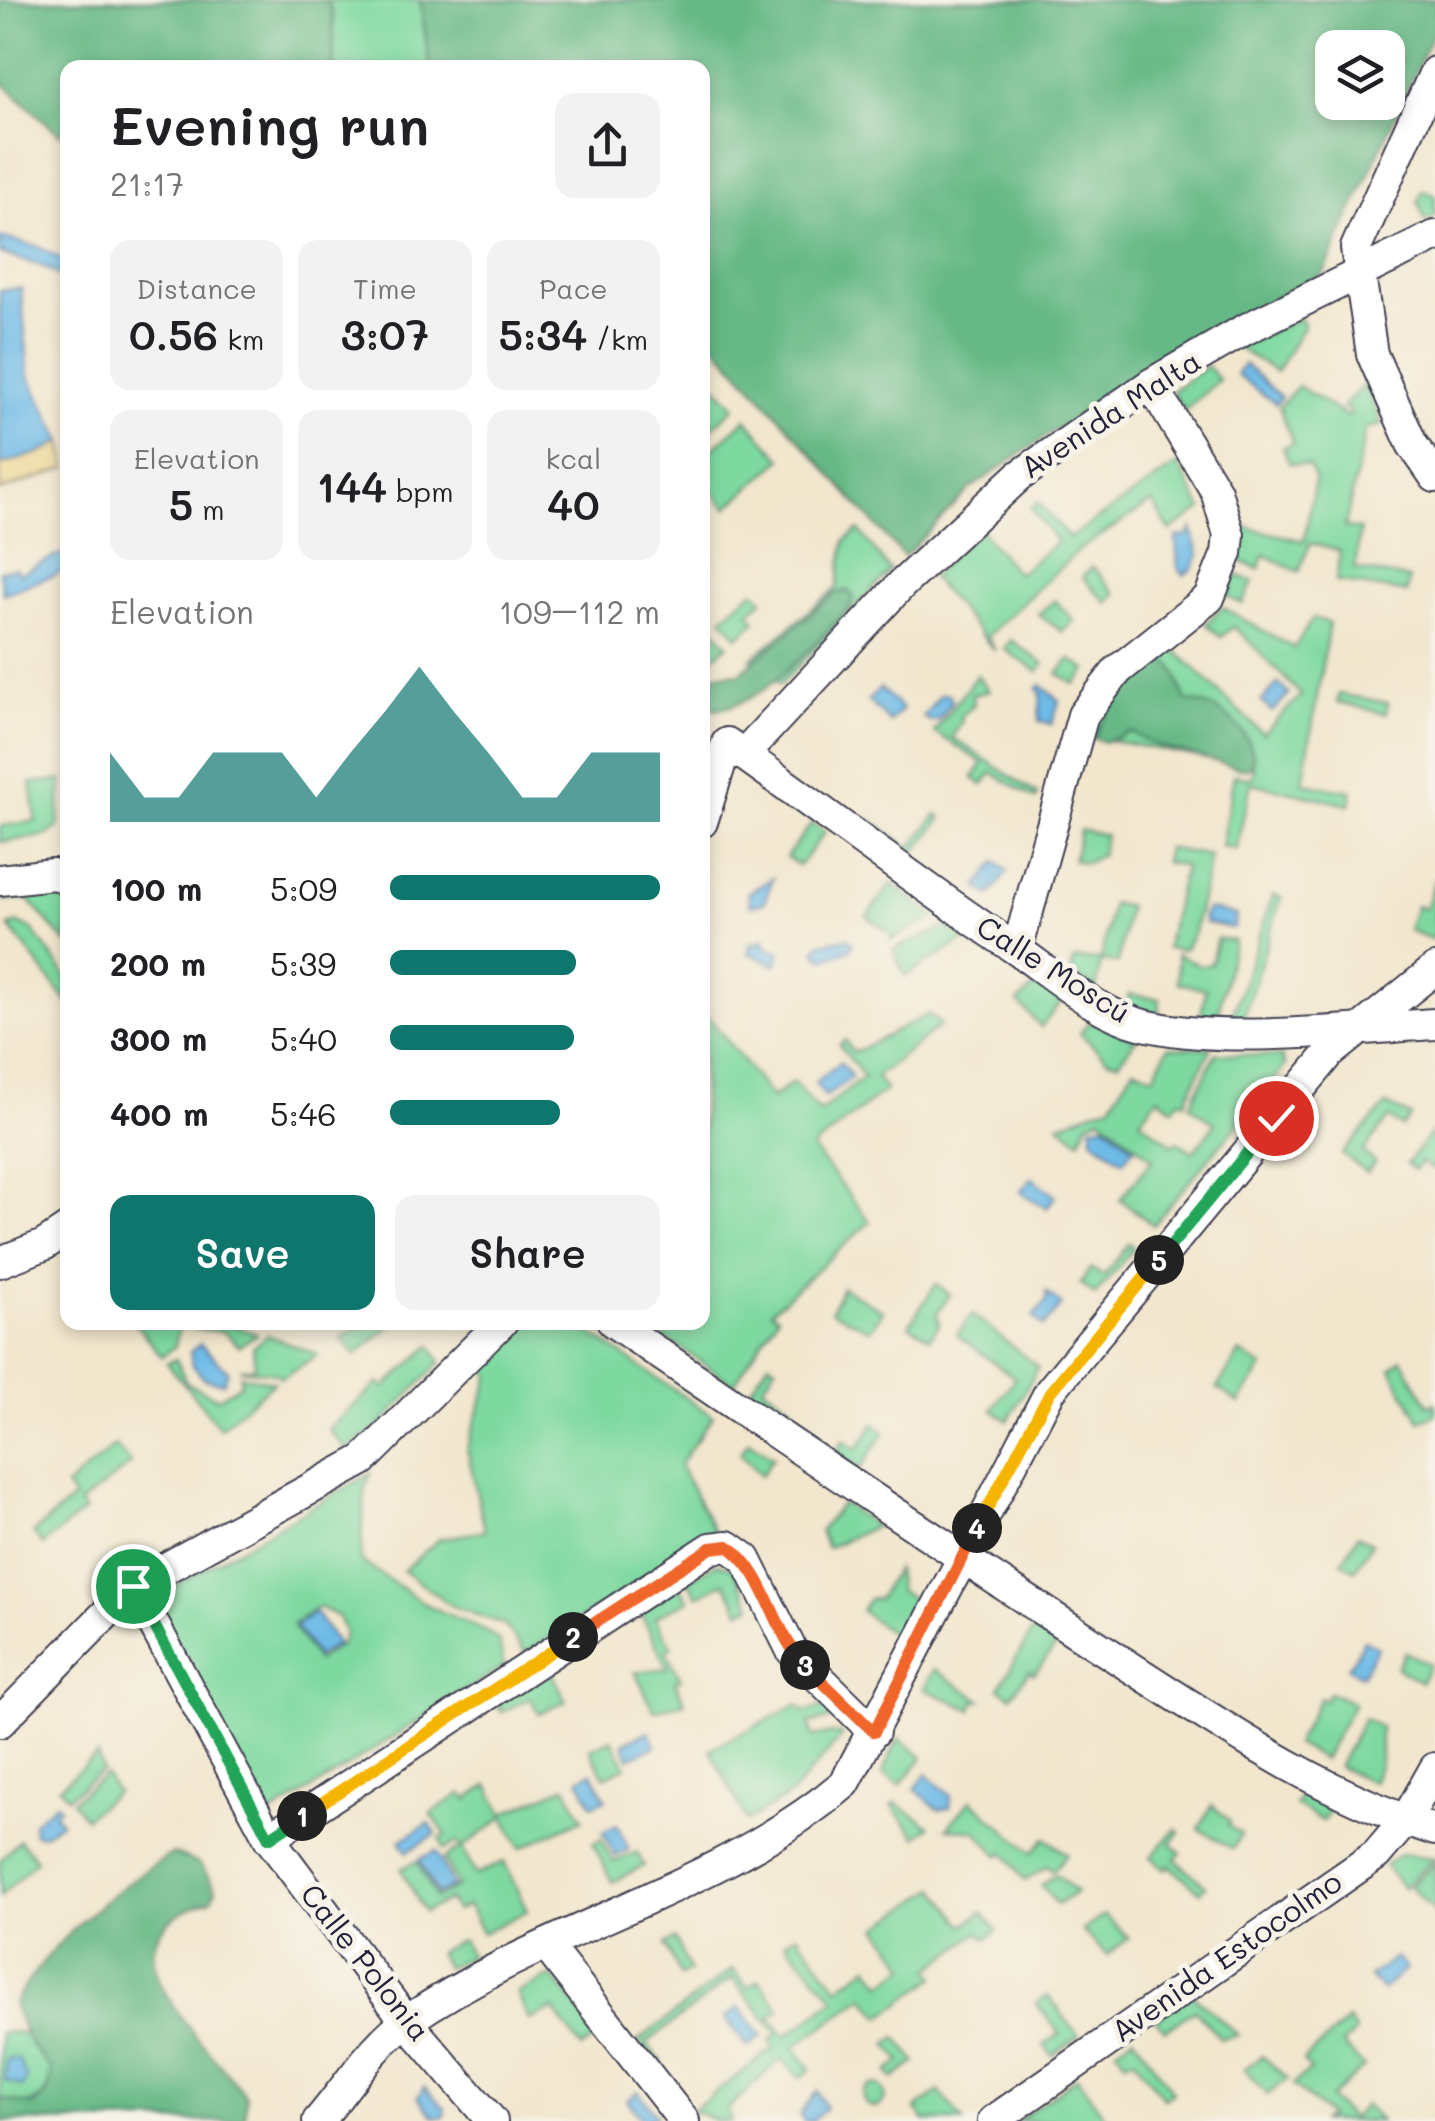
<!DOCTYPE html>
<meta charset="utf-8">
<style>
:root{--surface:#fff;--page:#f2f2f2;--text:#202124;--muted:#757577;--accent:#0f766e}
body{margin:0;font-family:Mali,sans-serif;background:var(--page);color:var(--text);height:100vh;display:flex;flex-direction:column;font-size:38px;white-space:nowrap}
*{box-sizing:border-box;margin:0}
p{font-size:32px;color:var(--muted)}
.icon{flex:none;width:55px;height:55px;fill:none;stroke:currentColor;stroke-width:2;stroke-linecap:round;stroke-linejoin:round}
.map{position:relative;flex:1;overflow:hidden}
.details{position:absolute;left:60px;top:60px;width:650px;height:1270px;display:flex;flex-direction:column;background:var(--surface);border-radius:20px;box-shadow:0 5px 15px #0003}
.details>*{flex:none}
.controls{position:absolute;left:1315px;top:30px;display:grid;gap:20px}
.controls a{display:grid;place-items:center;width:90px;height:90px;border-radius:20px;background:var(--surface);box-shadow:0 5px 15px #0003;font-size:50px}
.pin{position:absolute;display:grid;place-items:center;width:85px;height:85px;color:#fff;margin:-42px;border:5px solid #fff;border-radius:50%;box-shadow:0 2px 10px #0007}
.km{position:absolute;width:50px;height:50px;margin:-25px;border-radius:50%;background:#222;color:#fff;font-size:28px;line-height:50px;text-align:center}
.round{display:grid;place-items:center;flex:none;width:105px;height:105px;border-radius:20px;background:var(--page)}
.head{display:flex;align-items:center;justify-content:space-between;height:170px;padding:0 50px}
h1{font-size:55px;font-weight:600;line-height:75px}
.stats{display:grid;grid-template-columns:repeat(3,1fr);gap:15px;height:170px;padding:10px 50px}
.stats div{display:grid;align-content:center;border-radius:20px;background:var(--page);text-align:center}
.stats b{font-size:42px;font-weight:600}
.stats small{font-size:28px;font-weight:400}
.stats p{font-size:28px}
.chart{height:280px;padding:20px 50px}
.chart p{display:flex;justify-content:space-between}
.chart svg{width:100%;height:180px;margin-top:10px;fill:var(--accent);opacity:.7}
.primary-button{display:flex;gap:20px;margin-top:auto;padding:20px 50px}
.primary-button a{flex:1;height:115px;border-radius:20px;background:var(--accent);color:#fff;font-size:40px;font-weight:600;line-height:115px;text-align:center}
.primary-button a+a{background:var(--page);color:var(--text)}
ul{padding:0 50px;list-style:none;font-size:32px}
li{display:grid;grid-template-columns:160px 120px 1fr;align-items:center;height:75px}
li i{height:25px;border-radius:12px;background:var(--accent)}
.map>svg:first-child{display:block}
.green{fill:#7ed9a0;stroke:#507e6e;stroke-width:2.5;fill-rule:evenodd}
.forest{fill:#66b986;stroke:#446e60;stroke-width:2.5;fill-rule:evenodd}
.sand{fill:#eeda9e;stroke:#887e6c;stroke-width:2.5}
.water{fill:#6ebbe8;stroke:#486e92;stroke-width:2.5}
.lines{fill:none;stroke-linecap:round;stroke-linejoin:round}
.minor-casing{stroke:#413f51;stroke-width:34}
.minor{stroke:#fff;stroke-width:30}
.split-1-casing{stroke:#fff;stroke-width:20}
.split-2-casing{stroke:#fff;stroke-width:20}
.split-3-casing{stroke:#fff;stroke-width:20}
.split-4-casing{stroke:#fff;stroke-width:20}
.split-5-casing{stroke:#fff;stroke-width:20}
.split-6-casing{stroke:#fff;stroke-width:20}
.split-1{stroke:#22a559;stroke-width:12}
.split-2{stroke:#f5b400;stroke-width:12}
.split-3{stroke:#f0652b;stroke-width:12}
.split-4{stroke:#f0652b;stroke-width:12}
.split-5{stroke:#f5b400;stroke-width:12}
.split-6{stroke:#22a559;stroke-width:12}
.labels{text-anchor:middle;stroke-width:10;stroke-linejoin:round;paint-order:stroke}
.street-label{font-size:30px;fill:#22223b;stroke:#f7f3e8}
</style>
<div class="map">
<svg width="1435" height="2121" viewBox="0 0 1435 2121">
<rect width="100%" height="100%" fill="#f7f3e8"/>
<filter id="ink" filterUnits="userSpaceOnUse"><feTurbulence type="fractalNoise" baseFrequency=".01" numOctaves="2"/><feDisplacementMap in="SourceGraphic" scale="20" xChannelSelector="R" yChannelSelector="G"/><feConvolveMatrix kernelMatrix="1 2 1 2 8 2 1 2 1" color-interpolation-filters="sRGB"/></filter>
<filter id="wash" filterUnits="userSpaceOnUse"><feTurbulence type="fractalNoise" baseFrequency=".0048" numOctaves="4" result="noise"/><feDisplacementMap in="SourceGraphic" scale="40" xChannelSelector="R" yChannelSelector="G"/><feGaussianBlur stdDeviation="2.25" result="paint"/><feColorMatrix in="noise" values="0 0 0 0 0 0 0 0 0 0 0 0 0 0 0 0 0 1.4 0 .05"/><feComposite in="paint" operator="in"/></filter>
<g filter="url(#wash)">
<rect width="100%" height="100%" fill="#f2e6cd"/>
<g class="green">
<path d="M328,0H420L430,67L327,68L334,62L333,17Z"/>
<path d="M1423,190L1435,195V217L1425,221L1418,202Z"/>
<path d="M1299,318L1304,326L1276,372L1236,347Z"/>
<path d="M1207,366L1219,380L1184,411L1172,391Z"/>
<path d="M702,370L735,407L703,436H702Z"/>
<path d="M1364,385L1382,425L1366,428L1345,527L1360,530L1355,569L1409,579L1407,593L1336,581L1340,551L1310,543L1299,572L1265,555L1258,569L1240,561L1242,526L1304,541L1315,479L1309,466L1289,463L1283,447L1293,444L1279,407L1298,386L1348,417L1351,413L1343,406Z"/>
<path d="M746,419L782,459L727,508L703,481V457Z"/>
<path d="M1178,464L1202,509L1170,531L1152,502L1079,550L987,636L995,651L931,577L979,528L1018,574L1057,542L1031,508L1038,502L1069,538Z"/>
<path d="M859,530L890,571L780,685L751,659L837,588L845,541Z"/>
<path d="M1093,567L1116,594L1107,603L1082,577Z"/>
<path d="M1236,575L1253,582L1242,604L1227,596Z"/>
<path d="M754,590L763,600L749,612L756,621L738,637L722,618Z"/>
<path d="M1055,600L1074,621L1062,632L1038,614Z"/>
<path d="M1222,607L1294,648L1313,618L1329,623L1303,783L1352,791L1350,805L1251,783L1236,849L1221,846L1234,775L1252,778L1254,767L1086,736L1112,692L1171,646L1263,734L1301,695L1234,626L1221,637L1206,624Z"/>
<path d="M713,627L728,645L705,664L703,636Z"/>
<path d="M1011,640L1044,664L1038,672L1004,649Z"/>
<path d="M1070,659L1087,670L1075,684L1058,674Z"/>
<path d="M977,675L989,691L972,695L974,705L961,716L962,722L952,737L1037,794L1036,799L992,773L983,785L973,778L983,763L934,732Z"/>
<path d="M1339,694L1388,703L1386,714L1337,702Z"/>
<path d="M62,780L58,827L46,836L0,842V826L36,821L31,783Z"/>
<path d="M937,814L942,818L911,858L866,825L870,819L910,848Z"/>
<path d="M812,823L825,832L799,866L786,857Z"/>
<path d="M1080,830L1105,835L1101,855L1087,863L1073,860Z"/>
<path d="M1167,848L1210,856L1194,932L1184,950L1166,948L1184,866L1164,862Z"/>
<path d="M1435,879V936L1432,939L1408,930L1416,906L1425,909Z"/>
<path d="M892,883L936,917L891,940V934L867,916Z"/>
<path d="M47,888L67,897V944L28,899L0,900V894Z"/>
<path d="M1273,895L1281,898L1243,1019H1231Z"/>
<path d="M1112,903L1128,907L1118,963L1101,961L1096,989L1071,973L1074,959L1101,960Z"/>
<path d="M18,923L32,929L67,977V1002L9,926Z"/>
<path d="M948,926L967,939L905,976L893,950Z"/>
<path d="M1217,938L1234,941L1217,1019H1200L1206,989L1178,983L1177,954L1201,966L1211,964Z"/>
<path d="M1037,984L1063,1000L1041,1027L1018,1002Z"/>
<path d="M1129,994L1160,999L1159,1015L1127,1005Z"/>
<path d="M703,1010L772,1098L793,1082L820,1112L864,1077L839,1045L845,1040L853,1053L929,1014L941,1025L876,1077L886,1090L812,1148L870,1222L771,1311L778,1316L734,1384L643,1323L702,1322Z"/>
<path d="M1090,1021L1136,1039L1119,1062L1107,1059L1080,1033Z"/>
<path d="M1168,1047L1211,1048L1185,1102L1180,1099L1173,1108L1158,1097L1140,1120L1173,1145L1178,1141L1193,1152L1215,1124L1190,1105L1216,1053L1282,1057L1285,1066L1270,1086L1264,1082L1260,1086L1265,1092L1153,1225L1120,1199L1153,1159L1101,1117L1087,1123L1080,1141L1059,1124L1111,1104L1134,1068L1154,1076Z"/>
<path d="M1386,1105L1411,1116L1402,1127L1389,1118L1363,1152L1375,1162L1367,1173L1342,1154Z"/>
<path d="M1431,1133L1435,1136V1170L1421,1162L1415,1170L1407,1164Z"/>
<path d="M1129,1244L1134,1248L1095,1295L1080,1283L1091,1268L1103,1276Z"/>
<path d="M936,1284L950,1295L937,1314L939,1325L930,1338L909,1325Z"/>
<path d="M842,1287L883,1311L870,1330L831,1311Z"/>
<path d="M972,1314L1038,1367L1008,1421L992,1409L1015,1378L957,1335Z"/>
<path d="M135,1323H182L184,1326L178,1330L175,1346L162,1357Z"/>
<path d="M189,1323H227L257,1334L239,1346L224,1332L192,1328Z"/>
<path d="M362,1323H393L356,1355L342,1338Z"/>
<path d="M529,1323H575L713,1416L679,1465L716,1534L525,1653L505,1625L452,1606L403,1571L439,1539L485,1531L467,1448L490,1376L486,1367Z"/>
<path d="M268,1335L318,1355L281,1378L276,1373L239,1369L255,1367L253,1347Z"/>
<path d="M431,1345L441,1362L375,1430L346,1449L328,1429L379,1383L384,1388Z"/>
<path d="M1240,1352L1263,1367L1239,1403L1217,1388Z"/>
<path d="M176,1359L187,1383L218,1398L241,1384L240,1375L274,1382L220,1428L167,1363Z"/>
<path d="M1402,1359L1429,1406L1435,1403V1415L1420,1421L1391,1369Z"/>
<path d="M769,1362L776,1366L763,1387L791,1406L783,1417L747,1394Z"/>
<path d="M874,1424L885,1432L860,1469L836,1453L843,1440L857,1449Z"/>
<path d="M749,1441L773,1457L761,1476L740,1453Z"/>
<path d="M115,1445L131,1464L80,1504L85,1511L43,1545L33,1533L74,1498L66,1487Z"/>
<path d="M371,1473L365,1487L361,1561L427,1605L489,1633L499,1641L504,1666L265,1819L153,1598ZM318,1607L338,1616L345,1634L340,1645L317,1661L292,1625Z"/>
<path d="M842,1503L876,1526L827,1548L820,1531Z"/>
<path d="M1358,1535L1372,1543L1355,1570L1342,1562Z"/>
<path d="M716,1563L733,1568L752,1605L740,1611L725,1582L698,1596L688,1581Z"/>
<path d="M896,1569L899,1591L913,1598L894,1635L861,1611L869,1599H878Z"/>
<path d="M679,1586L689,1600L655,1617L672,1648L666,1651L681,1679L675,1682L685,1702L654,1711L635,1672L668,1668L639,1610Z"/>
<path d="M1033,1630L1057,1645L1034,1674L1029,1671L1011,1696L999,1688Z"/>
<path d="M1405,1652L1430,1664L1421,1682L1397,1668Z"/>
<path d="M550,1668L566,1701L539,1714L530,1698L502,1712L496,1703Z"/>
<path d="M934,1669L981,1700L974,1702L972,1710L924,1689Z"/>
<path d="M1329,1692L1354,1703L1323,1759L1295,1744L1320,1698L1325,1700Z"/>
<path d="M797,1705L805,1712L826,1705L838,1717L809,1724L813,1736L840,1733L841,1738L790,1795L747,1821L710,1749Z"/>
<path d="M1364,1718L1380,1726V1764L1372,1782L1338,1767Z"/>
<path d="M899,1738L923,1758L900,1785L882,1773Z"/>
<path d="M612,1739L626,1767L604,1777L590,1749Z"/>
<path d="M97,1755L103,1770L68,1797L59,1787Z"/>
<path d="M105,1775L116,1792L85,1818L72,1801Z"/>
<path d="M488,1785L503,1814L566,1786L583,1819L520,1848L504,1817L462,1848L476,1875L504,1862L527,1911L482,1933L468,1905L456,1911L449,1900L424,1912L401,1869L417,1861L436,1898L458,1886L444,1859L461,1847L457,1842L444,1850L440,1839L446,1835L431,1813L462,1793L467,1800Z"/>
<path d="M1302,1793L1330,1809L1323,1821L1295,1805Z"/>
<path d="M971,1800L1032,1853L1045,1838L1067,1854L1053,1871L1047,1866L1025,1881L1004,1852L999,1856L976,1831L947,1828Z"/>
<path d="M896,1803L930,1826L917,1837L892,1806Z"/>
<path d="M1212,1805L1230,1821L1228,1826L1241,1834L1233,1849L1199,1829Z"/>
<path d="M1176,1829L1180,1832L1171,1843L1181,1853L1175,1859L1206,1886L1200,1892L1169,1865L1165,1869L1151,1857Z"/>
<path d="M601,1839L613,1862L637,1852L644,1866L612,1882L593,1843Z"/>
<path d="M19,1840L37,1860L0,1897V1860Z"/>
<path d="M1401,1854L1435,1858L1403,1888L1385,1865Z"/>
<path d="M1435,1863V1913L1410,1886Z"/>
<path d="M1056,1874L1076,1892L1057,1905L1041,1885Z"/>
<path d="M936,1888L964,1925L983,1912L997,1930L986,1939L979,1932L930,1969L936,1977L881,2017L864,1997L794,2047L811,2069L800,2078L781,2058L728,2109L731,2121H716L692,2110L774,2048L770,2041L778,2034L732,1978L647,2043L663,2063L658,2067L638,2041L733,1969L748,1988L759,1980L780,2009L770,2017L786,2036L835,1999L785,1942L797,1934L838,1988L869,1966L883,1984L907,1966L878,1927Z"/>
<path d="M1104,1915L1129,1938L1107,1955L1082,1931Z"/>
<path d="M675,1939L690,1971L680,1976L665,1944Z"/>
<path d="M462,1940L470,1956L446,1968L438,1952Z"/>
<path d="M549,1977L554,1978L600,2036L582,2048L553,2009L529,2020L517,1993Z"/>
<path d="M1192,1994L1238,2035L1221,2039L1195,2010L1165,2030L1156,2020Z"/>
<path d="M1048,1996L1079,2036L1052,2056L1044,2045L1060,2034L1036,2003Z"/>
<path d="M1348,2020L1356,2031L1342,2044L1364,2067L1330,2098L1351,2119L1365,2105L1380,2121H1322L1329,2116L1293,2085L1310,2070L1303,2061Z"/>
<path d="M18,2032L31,2037L54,2065C51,2100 33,2108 0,2106V2033Z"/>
<path d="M1134,2036L1173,2092L1164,2099L1134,2058L1126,2062L1116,2049Z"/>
<path d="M897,2037L916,2062L893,2079L888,2072L901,2061L887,2044Z"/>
<path d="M1262,2056L1288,2079L1267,2095L1244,2069Z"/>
<path d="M1077,2077L1108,2121H1017Z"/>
<circle cx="874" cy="2096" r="11"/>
<path d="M939,2091L963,2121H925L916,2109Z"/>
</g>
<g class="forest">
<path d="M0,0H328L333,17L334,63L327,68H68L67,125L60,135L0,81Z"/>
<path d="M420,0H1435V28L1324,273L1159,359L971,488L904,557L703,331L702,68L430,67ZM1332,48H1388V102H1332Z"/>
<path d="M847,590L854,597L849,609C814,642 754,719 703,708V675L740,673L834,594Z"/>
<path d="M1147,654C1180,659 1174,675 1186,701C1217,702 1252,729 1254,762L1248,768H1237C1205,756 1156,751 1131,732L1105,742L1094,739C1095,731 1140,661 1147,654Z"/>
<path d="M173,1853L200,1864L216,1889L211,1900C83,1939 203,2038 246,2096L245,2121H0V2099L34,2105L48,2091L51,2069L30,2044L13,2005C48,1944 112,1889 173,1853Z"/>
</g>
<path class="sand" d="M62,441L67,468L0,491V465L42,452Z"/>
<g class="water">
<path d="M0,237L39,247L67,262V280L44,267L0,253Z"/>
<path d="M21,288L29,376L62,441L42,452L0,465V290Z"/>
<path d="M1244,364L1281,397L1276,404L1236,375Z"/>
<path d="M1192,528L1199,555L1192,569L1184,575L1178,568L1176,537L1188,536Z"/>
<path d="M67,551L66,571L3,594L0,571L16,568L19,574Z"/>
<path d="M1278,683L1289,694L1272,712L1261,702Z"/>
<path d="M1041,685L1059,701L1052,724L1039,722L1041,693L1037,689Z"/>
<path d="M880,688L902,709L890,722L868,701Z"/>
<path d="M941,694L950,695L952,702L938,720L929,721L923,717Z"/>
<path d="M996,862L1008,871L990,896L977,887Z"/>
<path d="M773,878L764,903L750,905L748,893Z"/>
<path d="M1208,909L1236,915L1234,928L1205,923L1203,916Z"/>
<path d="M762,938L768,948L781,952L776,965L748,953L751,942L759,944Z"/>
<path d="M847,938L853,943L850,950L824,959L815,952L820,943Z"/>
<path d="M840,1062L852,1077L825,1097L815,1083Z"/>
<path d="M1104,1123L1134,1147L1123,1161L1092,1138V1126Z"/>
<path d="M1032,1178L1055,1196L1047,1208L1020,1192Z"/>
<path d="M1046,1292L1062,1305L1043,1327L1033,1317L1047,1300Z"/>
<path d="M200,1344L228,1371L223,1383L204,1379L192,1364L190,1352Z"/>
<path d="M315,1612L337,1644L317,1657L295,1626Z"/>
<path d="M1364,1640L1378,1647L1362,1675L1348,1668Z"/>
<path d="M649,1731L656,1746L629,1758L623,1743Z"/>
<path d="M592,1772L606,1799L592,1805L579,1779Z"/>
<path d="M926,1774L951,1796L950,1808L939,1810L915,1789Z"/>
<path d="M56,1803L60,1807L54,1813L61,1822L43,1835L34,1834L33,1822Z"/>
<path d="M429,1823L436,1834L407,1852L400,1841Z"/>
<path d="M617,1825L629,1849L615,1856L603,1832Z"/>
<path d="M436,1851L453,1886L437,1894L419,1859Z"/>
<path d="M1396,1958L1406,1969L1382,1990L1369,1976Z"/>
<path d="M739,2007L762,2036L748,2047L725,2018Z"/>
<path d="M7,2059H18L27,2079L22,2087L5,2081Z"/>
<path d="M424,2087L445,2108L444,2117H434L418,2097Z"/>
<path d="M638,2091L657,2116L643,2121L627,2100Z"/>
<path d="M817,2091L826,2108L812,2121H804L799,2115Z"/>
</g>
</g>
<g filter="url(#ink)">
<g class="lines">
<defs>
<g id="minor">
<path d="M1435,72L1356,248L1372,354L1412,444L1435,477"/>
<path d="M743,755L902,584L1019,476L1151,384L1244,330L1435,236"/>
<path d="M702,822L727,743C824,811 918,884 1017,950C1055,976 1095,1012 1140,1024C1220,1045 1351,1029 1435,1024"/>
<path d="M0,880L53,874L68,878"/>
<path d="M1017,950L1083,715L1118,670L1209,598L1227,553L1229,535L1216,491L1151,384"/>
<path d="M0,1262L44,1245L68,1229"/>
<path d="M613,1322C775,1433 938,1543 1104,1650C1209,1717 1315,1792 1435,1830"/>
<path d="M133,1586L269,1838L406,2021L492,2121"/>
<path d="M0,1722L133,1586L363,1460L502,1322"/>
<path d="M269,1838L711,1548L728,1546L746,1559L792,1651L874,1732"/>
<path d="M546,1945L684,2121"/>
<path d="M318,2121C346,2089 374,2042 410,2019C546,1926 719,1890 845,1783L1050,1391L1329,1054L1435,969"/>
<path d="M993,2121L1376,1855L1406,1820L1435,1768"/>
</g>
</defs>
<use href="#minor" class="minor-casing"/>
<use href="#minor" class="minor"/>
</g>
</g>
<g class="lines" filter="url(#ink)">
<defs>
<path id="split-1" d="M133,1586L269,1838L302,1816"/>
<path id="split-2" d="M302,1816L573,1637"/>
<path id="split-3" d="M573,1637L711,1548L728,1546C768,1574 772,1631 805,1665"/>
<path id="split-4" d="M805,1665L874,1732L977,1528"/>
<path id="split-5" d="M977,1528L1050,1392L1159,1260"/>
<path id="split-6" d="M1159,1260L1276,1118"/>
</defs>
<use href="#split-1" class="split-1-casing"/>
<use href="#split-2" class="split-2-casing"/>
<use href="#split-3" class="split-3-casing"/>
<use href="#split-4" class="split-4-casing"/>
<use href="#split-5" class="split-5-casing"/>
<use href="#split-6" class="split-6-casing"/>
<use href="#split-1" class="split-1"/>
<use href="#split-2" class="split-2"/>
<use href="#split-3" class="split-3"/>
<use href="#split-4" class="split-4"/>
<use href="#split-5" class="split-5"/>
<use href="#split-6" class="split-6"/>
</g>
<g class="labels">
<g class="street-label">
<text transform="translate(1111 415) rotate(-33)" y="10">Avenida Malta</text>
<text transform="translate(1053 970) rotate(32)" y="10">Calle Moscú</text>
<text transform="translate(1227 1957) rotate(-35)" y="10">Avenida Estocolmo</text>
<text transform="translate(365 1963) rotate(52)" y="10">Calle Polonia</text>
</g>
</g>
</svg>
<div class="controls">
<a><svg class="icon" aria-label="layers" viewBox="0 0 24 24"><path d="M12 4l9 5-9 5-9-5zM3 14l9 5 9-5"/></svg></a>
</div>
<div class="pin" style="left:133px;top:1586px;background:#1e9e55"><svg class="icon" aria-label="arrive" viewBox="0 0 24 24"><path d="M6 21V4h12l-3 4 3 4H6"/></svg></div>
<div class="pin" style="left:1276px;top:1118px;background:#d93025"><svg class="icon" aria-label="check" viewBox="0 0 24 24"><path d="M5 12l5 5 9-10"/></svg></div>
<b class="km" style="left:302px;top:1816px">1</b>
<b class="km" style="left:573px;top:1637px">2</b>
<b class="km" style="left:805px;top:1665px">3</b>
<b class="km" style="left:977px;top:1528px">4</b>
<b class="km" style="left:1159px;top:1260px">5</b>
<section class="details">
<div class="head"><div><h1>Evening run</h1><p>21:17</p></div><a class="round"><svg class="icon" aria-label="share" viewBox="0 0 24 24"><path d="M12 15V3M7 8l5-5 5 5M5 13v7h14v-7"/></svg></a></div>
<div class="stats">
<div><p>Distance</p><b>0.56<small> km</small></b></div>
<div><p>Time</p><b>3:07</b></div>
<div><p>Pace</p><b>5:34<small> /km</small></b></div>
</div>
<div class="stats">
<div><p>Elevation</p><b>5<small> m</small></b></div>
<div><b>144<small> bpm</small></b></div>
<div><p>kcal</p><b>40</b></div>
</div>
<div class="chart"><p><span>Elevation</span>109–112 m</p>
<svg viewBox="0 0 160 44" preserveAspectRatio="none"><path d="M0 44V27L10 38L20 38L30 27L40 27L50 27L60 38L70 27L80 17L90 6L100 17L110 27L120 38L130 38L140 27L150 27L160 27V44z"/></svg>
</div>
<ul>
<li><b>100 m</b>5:09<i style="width:100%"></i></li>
<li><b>200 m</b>5:39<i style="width:69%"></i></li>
<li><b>300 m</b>5:40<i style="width:68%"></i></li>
<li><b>400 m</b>5:46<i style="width:63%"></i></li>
</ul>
<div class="primary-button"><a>Save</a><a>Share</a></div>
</section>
</div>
